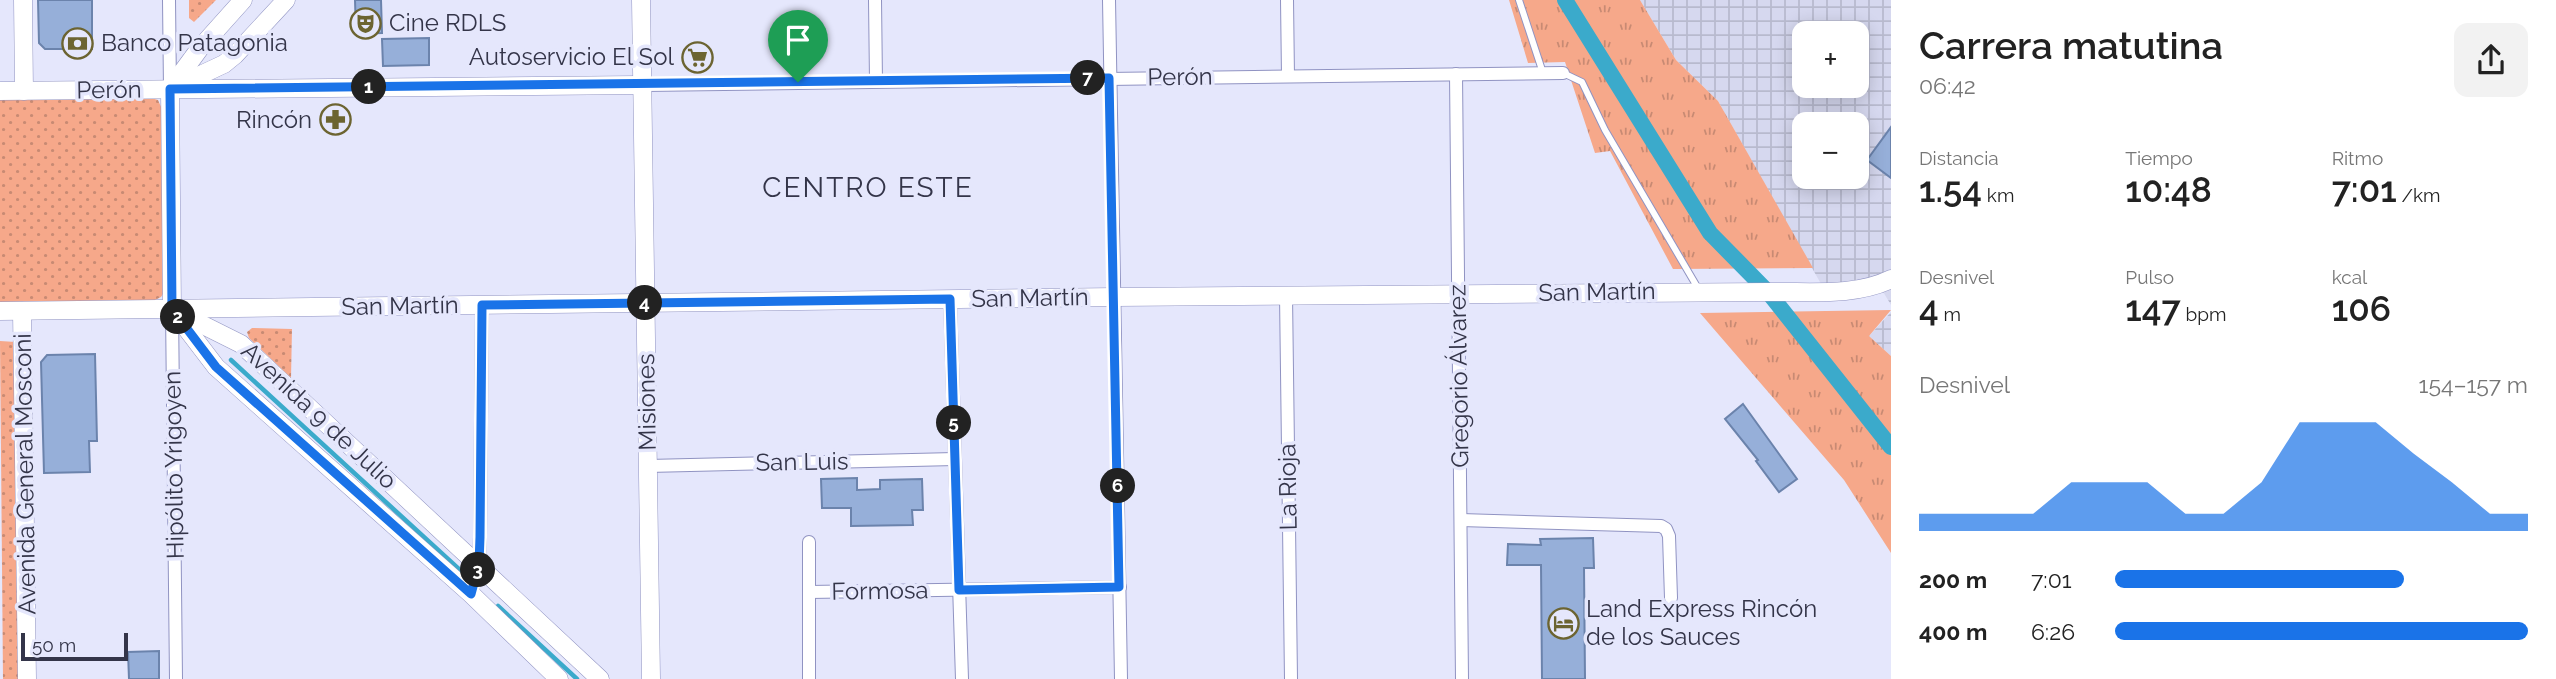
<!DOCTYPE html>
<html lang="es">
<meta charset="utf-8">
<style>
:root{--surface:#fff;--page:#f2f2f2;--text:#222;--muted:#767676;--accent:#1a73e8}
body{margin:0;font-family:Raleway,sans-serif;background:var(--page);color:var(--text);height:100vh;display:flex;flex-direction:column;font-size:26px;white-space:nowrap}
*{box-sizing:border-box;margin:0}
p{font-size:23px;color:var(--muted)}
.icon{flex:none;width:38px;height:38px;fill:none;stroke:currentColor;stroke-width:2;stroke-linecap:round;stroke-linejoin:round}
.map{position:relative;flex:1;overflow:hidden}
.drawer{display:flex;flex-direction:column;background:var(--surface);width:665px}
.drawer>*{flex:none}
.tools{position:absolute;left:1792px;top:21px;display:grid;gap:14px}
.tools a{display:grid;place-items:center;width:77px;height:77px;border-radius:14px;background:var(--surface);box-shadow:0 4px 18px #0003;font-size:35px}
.scale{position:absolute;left:21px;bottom:18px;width:107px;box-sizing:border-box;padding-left:7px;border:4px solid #343549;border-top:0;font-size:19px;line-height:24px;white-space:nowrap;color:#343549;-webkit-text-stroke:5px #e5e7fc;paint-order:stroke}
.pin{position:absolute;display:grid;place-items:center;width:60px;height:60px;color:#fff;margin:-72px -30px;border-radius:50% 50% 50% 0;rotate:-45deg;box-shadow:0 0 7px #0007}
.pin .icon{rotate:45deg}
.km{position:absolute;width:35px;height:35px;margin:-18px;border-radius:50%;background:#222;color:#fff;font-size:19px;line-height:35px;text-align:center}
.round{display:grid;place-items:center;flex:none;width:74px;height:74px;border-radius:14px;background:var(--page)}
.summary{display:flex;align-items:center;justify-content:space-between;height:119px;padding:0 28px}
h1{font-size:38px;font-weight:600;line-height:52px}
.stats{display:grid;grid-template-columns:repeat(3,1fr);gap:10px;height:119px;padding:7px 28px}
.stats div{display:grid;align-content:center}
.stats b{font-size:35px;font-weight:600}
.stats small{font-size:19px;font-weight:400}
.stats p{font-size:19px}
.chart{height:196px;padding:14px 28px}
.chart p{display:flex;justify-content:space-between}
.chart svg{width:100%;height:126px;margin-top:7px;fill:var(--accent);opacity:.7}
ul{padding:0 28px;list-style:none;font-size:23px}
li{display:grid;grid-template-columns:112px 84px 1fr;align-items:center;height:52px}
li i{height:18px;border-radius:9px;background:var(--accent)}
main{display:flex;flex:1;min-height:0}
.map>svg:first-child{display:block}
.industrial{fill:url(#industrial-grid);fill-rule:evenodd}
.grass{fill:url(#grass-tufts)}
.park{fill:url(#park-dots)}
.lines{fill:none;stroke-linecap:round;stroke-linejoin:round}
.stream{stroke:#3baacb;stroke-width:4.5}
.canal{stroke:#3baacb;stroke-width:16}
.building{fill:#96afd9;stroke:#6b83ac;stroke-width:2}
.lane-casing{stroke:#9093c2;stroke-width:8}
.street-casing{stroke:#9093c2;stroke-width:14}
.secondary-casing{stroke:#9093c2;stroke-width:19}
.lane{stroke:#fff;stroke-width:6}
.street{stroke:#fff;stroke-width:12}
.secondary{stroke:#fff;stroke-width:18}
.route-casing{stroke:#fff;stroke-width:14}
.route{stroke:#1a73e8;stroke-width:9}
.labels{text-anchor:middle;stroke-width:7;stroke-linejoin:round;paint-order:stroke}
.poi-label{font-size:24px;fill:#343549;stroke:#e5e7fc;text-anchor:start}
.street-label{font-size:24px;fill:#343549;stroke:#e5e7fc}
.quarter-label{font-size:28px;letter-spacing:2px;fill:#343549;stroke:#e5e7fc}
</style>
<main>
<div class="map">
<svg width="1891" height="679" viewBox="0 0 1891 679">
<defs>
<pattern id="industrial-grid" width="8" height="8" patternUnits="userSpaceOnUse" patternTransform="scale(1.75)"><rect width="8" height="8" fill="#d6d8ef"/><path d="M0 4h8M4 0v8" fill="none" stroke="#b8bace"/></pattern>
<pattern id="grass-tufts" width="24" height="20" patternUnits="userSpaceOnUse" patternTransform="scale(1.75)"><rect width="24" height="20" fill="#f6a88a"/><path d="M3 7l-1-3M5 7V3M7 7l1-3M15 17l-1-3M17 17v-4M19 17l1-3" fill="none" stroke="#c88a73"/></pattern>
<pattern id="park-dots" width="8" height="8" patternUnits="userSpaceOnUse" patternTransform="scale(1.75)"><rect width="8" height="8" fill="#f6a88a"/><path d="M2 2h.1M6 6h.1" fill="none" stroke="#c88a73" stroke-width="1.8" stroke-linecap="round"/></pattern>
</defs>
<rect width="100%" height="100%" fill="#e5e7fc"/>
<g class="industrial">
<path d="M1640,0H1891V305L1879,285L1825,291L1718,101L1676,60ZM1804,33H1857V86H1804ZM1804,124H1857V177H1804Z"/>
<path d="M1891,312V356L1869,336Z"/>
</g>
<g class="grass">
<path d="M1509,0H1640L1676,60L1718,101L1813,268L1673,269L1610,151L1595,153L1565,62L1528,63Z"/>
<path d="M1891,310L1869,336L1891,356V553L1844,480L1700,313Z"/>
</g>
<g class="park">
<path d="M189,0H216L194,22L189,18Z"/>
<path d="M151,98L158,100L162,109L163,294L161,297L153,301L0,304V100Z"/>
<path d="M252,328L292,329L291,378L249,338L247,332Z"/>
<path d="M0,341L16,342L23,679H3Z"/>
</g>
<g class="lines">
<g class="stream">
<path d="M231,360L461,571"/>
<path d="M498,606L577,679"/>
</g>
<path class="canal" d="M1565,0L1710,233L1768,292L1891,447"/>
</g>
<g class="building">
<path d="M38,0H92V49H45L39,43Z"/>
<path d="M355,0H381L382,33L356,34Z"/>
<path d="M429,38V65L383,66L382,39Z"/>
<path d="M1891,127V178L1867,160Z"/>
<path d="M95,354L97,441H89L90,472L44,473L41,362L47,355Z"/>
<path d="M1743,404L1797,479L1779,492L1756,461L1758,460L1725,419Z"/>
<path d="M857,478V490L880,489V480L922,479L923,510H912L913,525L851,526V508H822L821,479Z"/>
<path d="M1593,538L1594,568H1584L1585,679H1542L1541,565H1507L1508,544L1541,545L1540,539Z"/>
<path d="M159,651V679H129L128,652Z"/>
</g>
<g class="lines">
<defs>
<g id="lane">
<path d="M1519,0L1543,73"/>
<path d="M1563,73L1582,82L1605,130L1699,290"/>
</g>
<g id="street">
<path d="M169,0L170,89"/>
<path d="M875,0L876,81"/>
<path d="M1109,0L1121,679"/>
<path d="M1287,0L1288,76"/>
<path d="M1456,74L1462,679"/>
<path d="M643,85L1563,73"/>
<path d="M1286,295L1291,679"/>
<path d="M950,299L962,679"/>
<path d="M172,309L176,679"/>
<path d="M648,466L955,459"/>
<path d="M1461,520L1661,526L1666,529L1669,536L1671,598"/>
<path d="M809,542V679"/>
<path d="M809,592L1120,587"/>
<path d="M471,594L479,564L480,537L482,305"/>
</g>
<g id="secondary">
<path d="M23,0L24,91"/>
<path d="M641,0L651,679"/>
<path d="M172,86L200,48L243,0"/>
<path d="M177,86L224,64L235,55L286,0"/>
<path d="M170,89L172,309"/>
<path d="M0,91L643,85"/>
<path d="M0,311L1115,297L1768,292C1808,291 1855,297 1891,279"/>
<path d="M22,311L27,679"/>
<path d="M175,311L241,344L600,679"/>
<path d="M174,312L216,367L471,594L559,679"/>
</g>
</defs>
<use href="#lane" class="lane-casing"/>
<use href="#street" class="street-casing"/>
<use href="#secondary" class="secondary-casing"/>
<use href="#lane" class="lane"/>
<use href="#street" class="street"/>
<use href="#secondary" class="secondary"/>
</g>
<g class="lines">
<defs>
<path id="route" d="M1109,78L1119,587L959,590L950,299L482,305L480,537L479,564L471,594L216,367L172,309L170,89Z"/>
</defs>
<use href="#route" class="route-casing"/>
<use href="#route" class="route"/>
</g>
<defs>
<symbol id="theatre-ring" viewBox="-11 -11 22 22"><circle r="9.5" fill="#e5e7fc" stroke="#6c6431" stroke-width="1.5"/><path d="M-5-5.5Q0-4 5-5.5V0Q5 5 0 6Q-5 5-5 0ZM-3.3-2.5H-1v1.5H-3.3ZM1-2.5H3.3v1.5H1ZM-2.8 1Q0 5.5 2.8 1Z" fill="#6c6431"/></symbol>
<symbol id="bank-ring" viewBox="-11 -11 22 22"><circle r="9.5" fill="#e5e7fc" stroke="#6c6431" stroke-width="1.5"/><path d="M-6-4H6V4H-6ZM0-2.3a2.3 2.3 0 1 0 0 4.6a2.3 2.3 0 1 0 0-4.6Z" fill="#6c6431"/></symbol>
<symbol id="supermarket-ring" viewBox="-11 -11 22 22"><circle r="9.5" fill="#e5e7fc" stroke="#6c6431" stroke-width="1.5"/><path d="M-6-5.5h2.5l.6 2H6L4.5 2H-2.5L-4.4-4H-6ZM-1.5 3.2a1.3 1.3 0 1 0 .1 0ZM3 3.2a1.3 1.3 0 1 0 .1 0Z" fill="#6c6431"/></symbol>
<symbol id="pharmacy-ring" viewBox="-11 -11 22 22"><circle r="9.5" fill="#e5e7fc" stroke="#6c6431" stroke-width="1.5"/><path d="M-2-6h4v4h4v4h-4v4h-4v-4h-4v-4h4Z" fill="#6c6431"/></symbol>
<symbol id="hotel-ring" viewBox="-11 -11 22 22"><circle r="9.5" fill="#e5e7fc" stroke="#6c6431" stroke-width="1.5"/><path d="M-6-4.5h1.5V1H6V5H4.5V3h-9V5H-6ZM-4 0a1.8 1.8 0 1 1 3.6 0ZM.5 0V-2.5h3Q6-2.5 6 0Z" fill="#6c6431"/></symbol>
</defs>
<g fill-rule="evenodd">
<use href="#theatre-ring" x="348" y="6" width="35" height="35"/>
<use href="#bank-ring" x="60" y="26" width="35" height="35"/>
<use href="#supermarket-ring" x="680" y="40" width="35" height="35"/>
<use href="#pharmacy-ring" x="318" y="102" width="35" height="35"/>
<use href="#hotel-ring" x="1546" y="606" width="35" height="35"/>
</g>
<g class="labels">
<g class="poi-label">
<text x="389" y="31">Cine RDLS</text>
<text x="101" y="51">Banco Patagonia</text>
<text x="674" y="65" text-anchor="end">Autoservicio El Sol</text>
<text x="312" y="128" text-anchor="end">Rincón</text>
<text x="1586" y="617">Land Express Rincón<tspan x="1586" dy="28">de los Sauces</tspan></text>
</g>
<g class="street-label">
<text transform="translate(1180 77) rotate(-1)" y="8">Perón</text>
<text transform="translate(109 90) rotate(-1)" y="8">Perón</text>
<text transform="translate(1597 292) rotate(-1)" y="8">San Martín</text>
<text transform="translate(1030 298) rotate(-1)" y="8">San Martín</text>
<text transform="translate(400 306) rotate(-1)" y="8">San Martín</text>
<text transform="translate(1459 376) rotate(-91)" y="8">Gregorio Álvarez</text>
<text transform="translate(647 402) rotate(-91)" y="8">Misiones</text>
<text transform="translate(319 416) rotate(43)" y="8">Avenida 9 de Julio</text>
<text transform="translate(802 462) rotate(-1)" y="8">San Luis</text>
<text transform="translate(174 465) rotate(-91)" y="8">Hipólito Yrigoyen</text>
<text transform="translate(25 474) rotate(-91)" y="8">Avenida General Mosconi</text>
<text transform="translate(1288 487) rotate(-91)" y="8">La Rioja</text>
<text transform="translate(880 591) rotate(-1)" y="8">Formosa</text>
</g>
<g class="quarter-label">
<text x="868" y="197">CENTRO ESTE</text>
</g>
</g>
</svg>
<div class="tools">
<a>+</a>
<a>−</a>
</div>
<div class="scale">50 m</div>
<div class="pin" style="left:798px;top:82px;background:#1e9e55"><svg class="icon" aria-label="arrive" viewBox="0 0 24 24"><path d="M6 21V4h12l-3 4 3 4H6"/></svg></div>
<b class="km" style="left:369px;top:87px">1</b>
<b class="km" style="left:178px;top:317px">2</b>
<b class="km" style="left:478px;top:570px">3</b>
<b class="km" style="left:645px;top:303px">4</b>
<b class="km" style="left:954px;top:423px">5</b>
<b class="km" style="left:1118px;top:486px">6</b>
<b class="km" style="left:1088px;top:78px">7</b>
</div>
<section class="drawer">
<div class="summary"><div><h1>Carrera matutina</h1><p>06:42</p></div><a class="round"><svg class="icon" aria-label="share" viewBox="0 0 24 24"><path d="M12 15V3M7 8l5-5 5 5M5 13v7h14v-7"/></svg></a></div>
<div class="stats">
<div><p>Distancia</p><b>1.54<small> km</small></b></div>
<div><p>Tiempo</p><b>10:48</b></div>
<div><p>Ritmo</p><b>7:01<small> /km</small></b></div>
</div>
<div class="stats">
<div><p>Desnivel</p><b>4<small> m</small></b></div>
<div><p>Pulso</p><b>147<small> bpm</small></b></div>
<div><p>kcal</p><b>106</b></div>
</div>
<div class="chart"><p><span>Desnivel</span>154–157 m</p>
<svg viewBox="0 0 160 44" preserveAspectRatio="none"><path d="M0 44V38L10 38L20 38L30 38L40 27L50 27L60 27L70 38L80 38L90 27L100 6L110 6L120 6L130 17L140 27L150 38L160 38V44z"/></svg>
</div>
<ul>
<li><b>200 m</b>7:01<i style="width:70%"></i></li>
<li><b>400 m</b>6:26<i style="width:100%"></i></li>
</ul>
</section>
</main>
